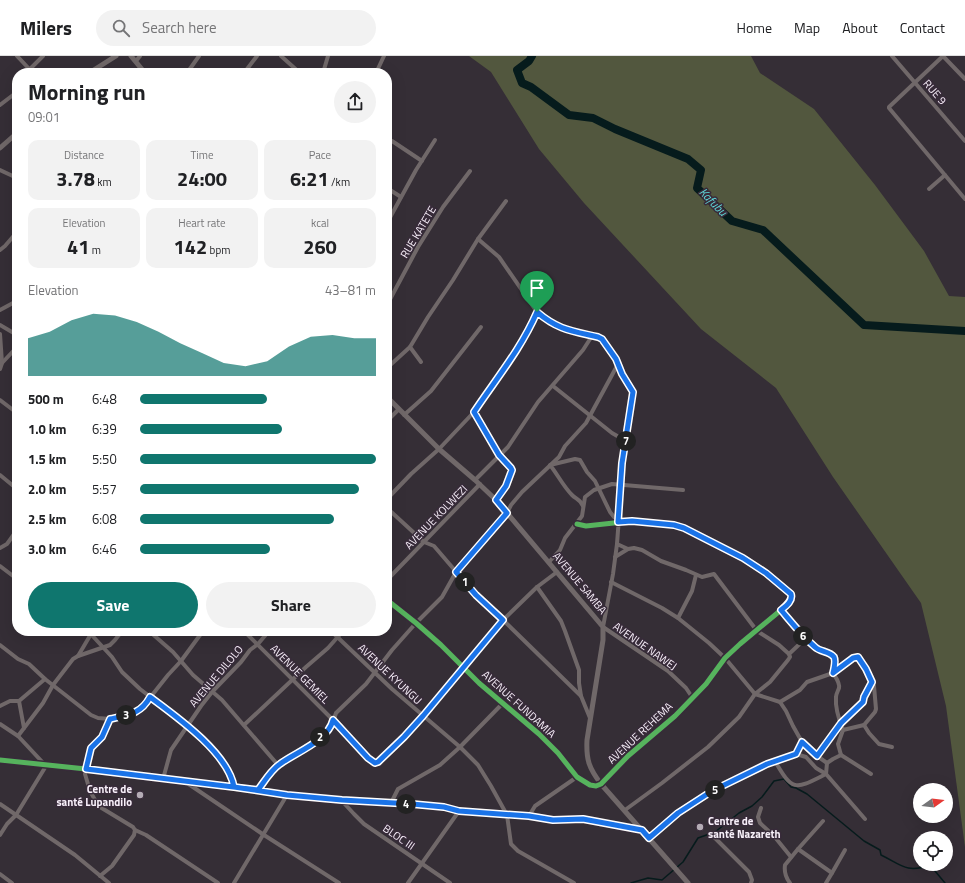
<!DOCTYPE html>
<meta charset="utf-8">
<style>
:root{--surface:#fff;--page:#f2f2f2;--text:#202124;--muted:#757577;--line:#e0e0e0;--accent:#0f766e}
body{margin:0;font-family:"Titillium Web",sans-serif;background:var(--page);color:var(--text);height:100vh;display:flex;flex-direction:column;font-size:15px;white-space:nowrap}
*{box-sizing:border-box;margin:0}
p{font-size:13px;color:var(--muted)}
.icon{flex:none;width:22px;height:22px;fill:none;stroke:currentColor;stroke-width:2;stroke-linecap:round;stroke-linejoin:round}
.map{position:relative;flex:1;overflow:hidden}
.details{position:absolute;left:12px;top:12px;width:380px;height:568px;display:flex;flex-direction:column;background:var(--surface);border-radius:16px;box-shadow:0 4px 16px #0002}
.details>*{flex:none}
.needle{width:26px;rotate:76deg}
.controls{position:absolute;left:913px;top:727px;display:grid;gap:8px}
.controls a{display:grid;place-items:center;width:40px;height:40px;border-radius:50%;background:var(--surface);box-shadow:0 4px 16px #0002;font-size:20px}
.pin{position:absolute;display:grid;place-items:center;width:34px;height:34px;color:#fff;margin:-41px -17px;border-radius:50% 50% 50% 0;rotate:-45deg;box-shadow:0 0 4px #0007}
.pin .icon{rotate:45deg}
.km{position:absolute;width:20px;height:20px;margin:-10px;border-radius:50%;background:#222;color:#fff;font-size:11px;line-height:20px;text-align:center}
.round{display:grid;place-items:center;flex:none;width:42px;height:42px;border-radius:21px;background:var(--page)}
.summary{display:flex;align-items:center;justify-content:space-between;height:68px;padding:0 16px}
h1{font-size:22px;font-weight:700;line-height:30px}
.metrics{display:grid;grid-template-columns:repeat(3,1fr);gap:6px;height:68px;padding:4px 16px}
.metrics div{display:grid;align-content:center;border-radius:10px;background:var(--page);text-align:center}
.metrics b{font-size:20px;font-weight:700}
.metrics small{font-size:11px;font-weight:400}
.metrics p{font-size:11px}
.chart{height:112px;padding:8px 16px}
.chart p{display:flex;justify-content:space-between}
.chart svg{width:100%;height:72px;margin-top:4px;fill:var(--accent);opacity:.7}
.action{display:flex;gap:8px;margin-top:auto;padding:8px 16px}
.action a{flex:1;height:46px;border-radius:24px;background:var(--accent);color:#fff;font-size:16px;font-weight:700;line-height:46px;text-align:center}
.action a+a{background:var(--page);color:var(--text)}
ul{padding:0 16px;list-style:none;font-size:13px}
li{display:grid;grid-template-columns:64px 48px 1fr;align-items:center;height:30px}
li i{height:10px;border-radius:5px;background:var(--accent)}
header{display:flex;align-items:center;gap:24px;box-sizing:border-box;height:56px;padding:0 20px;background:var(--surface);border-bottom:1px solid var(--line)}
header strong{font-size:19px}
nav{display:flex;gap:22px;margin-inline-start:auto;font-size:14px}
.search{width:280px;height:36px;background:var(--page);display:flex;align-items:center;gap:10px;box-sizing:border-box;padding:0 14px;border-radius:22px;color:var(--muted);font-size:15px}
.map>svg:first-child{display:block}
.green{fill:#52573e}
.lines{fill:none;stroke-linecap:round;stroke-linejoin:round}
.stream{stroke:#061b1c;stroke-width:1.5}
.river{stroke:#061b1c;stroke-width:8}
.minor{stroke:#706869;stroke-width:4}
.tertiary{stroke:#706869;stroke-width:5}
.cycleway-casing{stroke:#382b3a;stroke-width:8}
.cycleway{stroke:#56b35d;stroke-width:5}
.route-casing{stroke:#fff;stroke-width:8}
.route{stroke:#1a73e8;stroke-width:5}
.poi-dot{fill:#b4acb5;stroke:#382b3a;stroke-width:1.5}
.labels{text-anchor:middle;stroke-width:3;stroke-linejoin:round;paint-order:stroke}
.street-label{font-size:11px;fill:#f8f0fa;stroke:#382b3a}
.poi-label{font-size:11px;font-weight:bold;fill:#f8f0fa;stroke:#382b3a;text-anchor:end}
.water-label{font-size:12px;font-style:italic;fill:#5ed8d8;stroke:#382b3a}
</style>
<header>
<strong>Milers</strong>
<div class="search"><svg class="icon" aria-label="search" viewBox="0 0 24 24"><circle cx="10" cy="10" r="6"/><path d="M15 15l6 6"/></svg>Search here</div>
<nav><a>Home</a><a>Map</a><a>About</a><a>Contact</a></nav>
</header>
<div class="map">
<svg width="965" height="827" viewBox="0 0 965 827">
<rect width="100%" height="100%" fill="#352e36"/>
<path class="green" d="M469,0H751L760,17L814,53L875,129L924,195L949,240L965,241V791L946,650L921,547L833,421L776,332L701,273L584,147L539,93L491,16Z"/>
<g class="lines">
<path class="stream" d="M631,827L648,822L662,824L683,806L698,782L715,776L739,757L752,750L762,741L774,725L784,723L791,731L796,732L807,738L864,785L880,794L881,799C900,808 906,818 930,809L945,827"/>
<path class="river" d="M532,0L529,5L517,14L522,27L531,31L569,59L593,62L615,73L688,103L701,114L697,132L732,165L763,174L864,269L965,275"/>
<g class="minor">
<path d="M17,0L33,17"/>
<path d="M281,0L300,17"/>
<path d="M892,0L965,85"/>
<path d="M943,0L889,51V52L965,143"/>
<path d="M943,0L965,23"/>
<path d="M136,5L140,0"/>
<path d="M30,13L43,0"/>
<path d="M187,17L199,0"/>
<path d="M244,17L257,0"/>
<path d="M323,17L328,0"/>
<path d="M376,17L384,0"/>
<path d="M0,49L17,36"/>
<path d="M392,85L422,105"/>
<path d="M0,114L17,122"/>
<path d="M387,132L401,141"/>
<path d="M929,133L945,119"/>
<path d="M506,145L478,183L499,201L537,256C558,274 572,276 598,281L602,283L616,303L622,318L633,336L623,407L617,488"/>
<path d="M387,167L416,114L435,84"/>
<path d="M0,194L5,190L17,176"/>
<path d="M387,249L418,191L443,151L470,115"/>
<path d="M0,254L13,247L17,241"/>
<path d="M0,269L17,279"/>
<path d="M0,278L2,307L0,313"/>
<path d="M421,306L410,291L428,261L453,224L478,183"/>
<path d="M2,307L17,291"/>
<path d="M387,312L410,291"/>
<path d="M553,330L612,377L626,385"/>
<path d="M0,344L17,357"/>
<path d="M474,356L499,399L512,414L506,430L496,444"/>
<path d="M404,359L431,335L481,271"/>
<path d="M387,365L399,353"/>
<path d="M0,419L17,433"/>
<path d="M475,424L508,391L538,346L583,294L592,280"/>
<path d="M387,443L411,418L439,393L474,356L505,312L529,275L537,256"/>
<path d="M583,450C581,444 576,443 572,439C563,430 558,419 550,409L575,403L580,404L587,416L595,425L610,456L618,466"/>
<path d="M387,452L424,486L434,490L476,539L503,564L581,640"/>
<path d="M0,492L7,488L17,474"/>
<path d="M615,501L628,493"/>
<path d="M549,506L560,494L565,482L582,460L585,441L594,434L612,428L683,434"/>
<path d="M0,510L17,523"/>
<path d="M387,524L480,428"/>
<path d="M611,526L662,552L678,562L709,587L725,602L755,638L770,626L788,604L790,601L789,598L806,582"/>
<path d="M537,531L561,565L565,575L579,614V627L581,640L590,662"/>
<path d="M387,544L416,567L441,589L479,627L539,678L558,697L577,721L590,729L596,730L601,728L628,700L675,660L706,628L725,602L740,588L781,554L792,542L791,538L766,517L743,502L684,472L674,469L632,465L586,470L577,468"/>
<path d="M678,562L692,535L696,519"/>
<path d="M88,575L112,601L122,616L140,633L192,673L211,692L230,719L234,731"/>
<path d="M149,575L173,596L193,619L222,644L278,709"/>
<path d="M244,575L333,664L368,702L375,707L378,706L404,681L423,660L503,564L537,531L557,516"/>
<path d="M331,575L392,633L460,691L478,709L491,730L507,759L511,788L518,795L574,827"/>
<path d="M0,589L18,603L29,608L45,623L91,659L98,662L110,663L133,657L141,653L168,619L181,605L203,575"/>
<path d="M78,600L91,578"/>
<path d="M692,641L686,632L668,615L603,571L613,518L617,488L628,493L634,492L642,494L661,505L686,514L702,521L714,518L757,575L779,589L789,598"/>
<path d="M19,645L24,672"/>
<path d="M780,646L800,634L807,626L833,617C834,613 836,605 833,601C829,595 822,597 817,593C803,584 792,567 781,554"/>
<path d="M0,650L10,645H19L45,623"/>
<path d="M0,668L18,680L46,710L16,759L7,768L0,779"/>
<path d="M244,669L306,611L328,592L343,575"/>
<path d="M843,674C839,664 835,652 836,641C836,638 838,635 839,632C840,626 836,622 833,617L853,602L858,601L866,613L874,630L876,653L875,656L864,669"/>
<path d="M18,680L43,647L53,629L73,603L78,600L110,589L115,584L122,575"/>
<path d="M796,698L802,686"/>
<path d="M841,699L838,688L843,674L864,669L869,677L879,688L892,691"/>
<path d="M817,700L841,667L851,656L862,648L864,641L872,626"/>
<path d="M0,704L86,713L163,723L234,731L287,739L342,745L411,748L444,751L459,755L529,760L553,764L583,763L642,775"/>
<path d="M775,705L796,698L806,701L816,712L826,718L865,763"/>
<path d="M163,723L171,694L201,650L212,636L241,606L250,594L258,588L269,575"/>
<path d="M187,727L264,779L339,827"/>
<path d="M258,734L278,709L309,690L328,673L332,669L336,657L366,628L392,594L416,567L442,541L456,516L507,457L511,449L522,436L559,401L565,390L586,367L618,308"/>
<path d="M342,745L354,758L364,768L450,827"/>
<path d="M391,747L398,733L440,709L460,691L503,647"/>
<path d="M0,748L75,799L109,827"/>
<path d="M761,752L758,761L760,767L774,780L791,801"/>
<path d="M625,754L662,727L708,691L739,661L755,638L780,646L786,655L793,670L802,686L817,700L827,707"/>
<path d="M529,760L535,750L577,721"/>
<path d="M823,765L798,793L832,817L826,827"/>
<path d="M135,774L146,779L218,827"/>
<path d="M714,781L749,816L752,824L751,827"/>
<path d="M649,782L679,757L712,735L767,708L775,705C793,737 796,733 826,718L827,707L833,703L841,699L871,718"/>
<path d="M832,817L845,794"/>
<path d="M0,818L12,827"/>
<path d="M100,820L112,810L134,779L135,774L133,771L100,751L95,744L90,735L85,718L91,692L102,681L110,663"/>
<path d="M234,827L287,739"/>
<path d="M408,827L459,755"/>
<path d="M790,827C786,822 784,816 785,809L798,793"/>
</g>
<g class="tertiary">
<path d="M131,0L145,17"/>
<path d="M89,17L116,0"/>
<path d="M0,92L17,77"/>
<path d="M387,341L439,393L475,424L496,444L603,571V584L587,684C586,704 589,712 601,728L688,827"/>
</g>
<defs>
<g id="cycleway">
<path d="M387,544L416,567L441,589L479,627L539,678L558,697L577,721L590,729L596,730L601,728L628,700L675,660L706,628L725,602L740,588L781,554L792,542L791,538L766,517L743,502L684,472L674,469L632,465L586,470L577,468"/>
<path d="M0,704L86,713L163,723L234,731L287,739L342,745L411,748L444,751L459,755L529,760L553,764L583,763L642,775"/>
</g>
</defs>
<use href="#cycleway" class="cycleway-casing"/>
<use href="#cycleway" class="cycleway"/>
</g>
<g class="lines">
<defs>
<path id="route" d="M537,256C521,293 496,323 474,356L499,399L511,412L512,414L506,430L496,444L507,457L456,516L476,539L503,564L423,660L404,681L378,706L375,707L368,702L333,664C328,685 296,696 280,708C271,714 264,726 258,734L86,713L91,692L102,681L110,663C128,659 141,658 150,641C177,661 228,697 234,731L287,739L342,744L412,748L444,751L459,755L529,760L553,764L583,763L642,774L649,782L678,757L712,735L767,708L796,698L802,686L817,700L841,667L863,646L864,641L872,626L866,613L858,601L853,602L833,617C834,613 836,605 834,601C829,595 820,596 815,591C802,580 792,567 781,554C786,550 793,545 791,538L766,517L743,502L684,472L674,469L632,465L618,466L622,407L633,336L622,318L616,303L602,283L598,281C572,275 558,274 537,256"/>
</defs>
<use href="#route" class="route-casing"/>
<use href="#route" class="route"/>
</g>
<g class="poi-dot">
<circle cx="140" cy="739" r="4"/>
<circle cx="700" cy="771" r="4"/>
</g>
<g class="labels">
<g class="street-label">
<text transform="translate(935 36) rotate(49)" y="4">RUE 9</text>
<text transform="translate(418 176) rotate(-59)" y="4">RUE KATETE</text>
<text transform="translate(436 461) rotate(-46)" y="4">AVENUE KOLWEZI</text>
<text transform="translate(580 527) rotate(50)" y="4">AVENUE SAMBA</text>
<text transform="translate(645 590) rotate(35)" y="4">AVENUE NAWEJ</text>
<text transform="translate(300 618) rotate(45)" y="4">AVENUE GEMIEL</text>
<text transform="translate(390 618) rotate(43)" y="4">AVENUE KYUNGU</text>
<text transform="translate(216 620) rotate(-50)" y="4">AVENUE DILOLO</text>
<text transform="translate(519 648) rotate(42)" y="4">AVENUE FUNDAMIA</text>
<text transform="translate(640 677) rotate(-43)" y="4">AVENUE REHEMA</text>
<text transform="translate(399 781) rotate(34)" y="4">BLOC III</text>
</g>
<g class="poi-label">
<text x="132" y="737">Centre de<tspan x="132" dy="13">santé Lupandilo</tspan></text>
<text x="708" y="769" text-anchor="start">Centre de<tspan x="708" dy="13">santé Nazareth</tspan></text>
</g>
<g class="water-label">
<text transform="translate(713 146) rotate(46)" y="4">Kafubu</text>
</g>
</g>
</svg>
<div class="controls">
<a><svg class="needle" viewBox="-14 -14 28 28"><path d="M0-13l5 13h-10z" fill="#e53935"/><path d="M0 13l5-13h-10z" fill="#757577"/></svg></a>
<a><svg class="icon" aria-label="locate" viewBox="0 0 24 24"><circle cx="12" cy="12" r="6"/><path d="M12 2v4M12 18v4M2 12h4M18 12h4"/></svg></a>
</div>
<div class="pin" style="left:537px;top:256px;background:#1e9e55"><svg class="icon" aria-label="arrive" viewBox="0 0 24 24"><path d="M6 21V4h12l-3 4 3 4H6"/></svg></div>
<b class="km" style="left:465px;top:526px">1</b>
<b class="km" style="left:320px;top:681px">2</b>
<b class="km" style="left:126px;top:659px">3</b>
<b class="km" style="left:406px;top:748px">4</b>
<b class="km" style="left:715px;top:734px">5</b>
<b class="km" style="left:803px;top:580px">6</b>
<b class="km" style="left:626px;top:385px">7</b>
<section class="details">
<div class="summary"><div><h1>Morning run</h1><p>09:01</p></div><a class="round"><svg class="icon" aria-label="share" viewBox="0 0 24 24"><path d="M12 15V3M7 8l5-5 5 5M5 13v7h14v-7"/></svg></a></div>
<div class="metrics">
<div><p>Distance</p><b>3.78<small> km</small></b></div>
<div><p>Time</p><b>24:00</b></div>
<div><p>Pace</p><b>6:21<small> /km</small></b></div>
</div>
<div class="metrics">
<div><p>Elevation</p><b>41<small> m</small></b></div>
<div><p>Heart rate</p><b>142<small> bpm</small></b></div>
<div><p>kcal</p><b>260</b></div>
</div>
<div class="chart"><p><span>Elevation</span>43–81 m</p>
<svg viewBox="0 0 160 44" preserveAspectRatio="none"><path d="M0 44V21L10 17L20 10L30 6L40 7L50 11L60 17L70 24L80 30L90 36L100 38L110 35L120 26L130 20L140 19L150 21L160 21V44z"/></svg>
</div>
<ul>
<li><b>500 m</b>6:48<i style="width:54%"></i></li>
<li><b>1.0 km</b>6:39<i style="width:60%"></i></li>
<li><b>1.5 km</b>5:50<i style="width:100%"></i></li>
<li><b>2.0 km</b>5:57<i style="width:93%"></i></li>
<li><b>2.5 km</b>6:08<i style="width:82%"></i></li>
<li><b>3.0 km</b>6:46<i style="width:55%"></i></li>
</ul>
<div class="action"><a>Save</a><a>Share</a></div>
</section>
</div>
